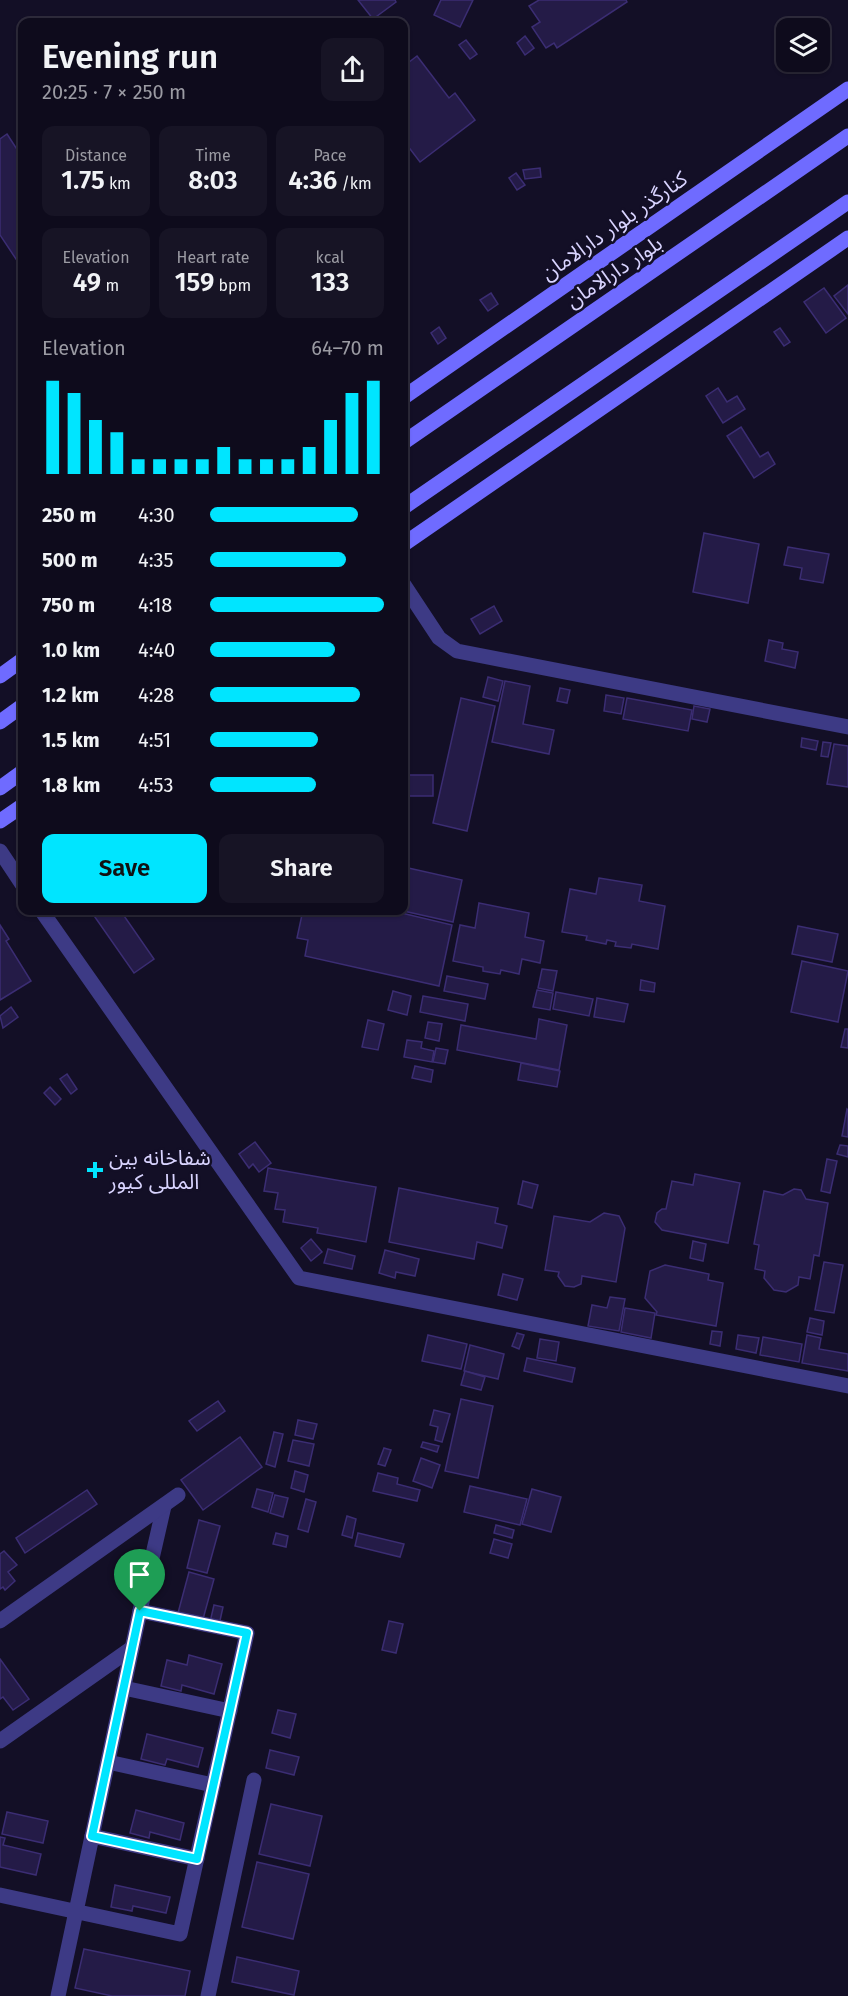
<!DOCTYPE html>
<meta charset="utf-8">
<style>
:root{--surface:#0e0b1c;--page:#171425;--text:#f1f3f6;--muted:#9b9ba3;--line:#2e2b3b;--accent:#00e5ff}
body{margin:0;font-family:"Fira Sans","Noto Sans Arabic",sans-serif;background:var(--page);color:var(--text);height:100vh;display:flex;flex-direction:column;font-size:22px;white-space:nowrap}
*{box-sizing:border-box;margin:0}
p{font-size:20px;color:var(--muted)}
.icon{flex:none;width:33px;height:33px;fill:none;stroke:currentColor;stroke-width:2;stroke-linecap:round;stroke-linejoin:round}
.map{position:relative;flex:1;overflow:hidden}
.side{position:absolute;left:18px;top:18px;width:390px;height:897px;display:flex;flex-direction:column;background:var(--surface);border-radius:12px;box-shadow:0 2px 4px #0004,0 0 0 2px var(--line)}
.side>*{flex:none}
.buttons{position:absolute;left:776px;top:18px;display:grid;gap:12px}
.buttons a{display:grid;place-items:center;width:54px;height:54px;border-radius:12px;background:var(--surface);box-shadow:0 2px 4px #0004,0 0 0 2px var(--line);font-size:30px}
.pin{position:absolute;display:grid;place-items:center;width:51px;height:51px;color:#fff;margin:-62px -26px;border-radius:50% 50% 50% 0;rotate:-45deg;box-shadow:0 0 6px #0007}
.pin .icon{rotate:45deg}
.round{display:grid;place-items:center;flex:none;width:63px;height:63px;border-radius:12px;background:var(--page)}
.head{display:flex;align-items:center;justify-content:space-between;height:102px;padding:0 24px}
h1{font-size:33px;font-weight:600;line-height:45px}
.metrics{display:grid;grid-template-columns:repeat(3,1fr);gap:9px;height:102px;padding:6px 24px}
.metrics div{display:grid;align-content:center;border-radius:12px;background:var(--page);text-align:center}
.metrics b{font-size:26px;font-weight:600}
.metrics small{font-size:16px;font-weight:400}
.metrics p{font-size:16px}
.chart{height:168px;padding:12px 24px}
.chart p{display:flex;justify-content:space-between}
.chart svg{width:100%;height:108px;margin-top:6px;stroke:var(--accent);stroke-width:6}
.action{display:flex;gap:12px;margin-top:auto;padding:12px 24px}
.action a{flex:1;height:69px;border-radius:12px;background:var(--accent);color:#111;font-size:24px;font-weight:600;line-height:69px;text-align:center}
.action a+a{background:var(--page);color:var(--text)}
ul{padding:0 24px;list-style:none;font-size:20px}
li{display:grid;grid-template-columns:96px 72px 1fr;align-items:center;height:45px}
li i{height:15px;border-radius:8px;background:var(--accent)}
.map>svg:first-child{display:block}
.building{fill:#241b47;stroke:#3b2d73;stroke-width:1.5}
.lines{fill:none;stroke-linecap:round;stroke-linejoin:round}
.street{stroke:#3d3a85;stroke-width:15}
.secondary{stroke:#6f6bff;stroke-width:15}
.route-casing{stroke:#fff;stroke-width:12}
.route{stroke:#00e5ff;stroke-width:8}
.poi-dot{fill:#00e5ff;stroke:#130f26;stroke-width:2}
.labels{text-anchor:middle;stroke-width:5;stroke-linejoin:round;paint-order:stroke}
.street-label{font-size:21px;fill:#d9d4ff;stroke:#130f26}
.poi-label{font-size:21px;fill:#d9d4ff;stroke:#130f26;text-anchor:start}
</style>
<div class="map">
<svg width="848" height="1996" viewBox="0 0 848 1996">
<rect width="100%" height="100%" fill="#130f26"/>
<g class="building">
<path d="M358,0H395L396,2L373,19Z"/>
<path d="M441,0H473L460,27L434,15Z"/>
<path d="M539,0H626L627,2L557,48L554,43L546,48L532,27L540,22L529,6Z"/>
<path d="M525,36L534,48L525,55L517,43Z"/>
<path d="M466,40L477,54L470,59L459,45Z"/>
<path d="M417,56L449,98L455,93L475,120L420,162L404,141V66Z"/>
<path d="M7,134L22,157V268L0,235V139Z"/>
<path d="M540,168L541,177L525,179L523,170Z"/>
<path d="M516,173L525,185L517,190L509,178Z"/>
<path d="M848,285V314L834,296Z"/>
<path d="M824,288L846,318L826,333L804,302Z"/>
<path d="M491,293L498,304L488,311L480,300Z"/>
<path d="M439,327L446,338L438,344L431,333Z"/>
<path d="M780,328L790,342L784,346L774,332Z"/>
<path d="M718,388L727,402L737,396L745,409L723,423L706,396Z"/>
<path d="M741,427L760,457L768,452L775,464L754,478L727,436Z"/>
<path d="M704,533L759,544L748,603L693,592Z"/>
<path d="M788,547L829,554L823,583L800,579L802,568L784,565Z"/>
<path d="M494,606L502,621L480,634L471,619Z"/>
<path d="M769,640L783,643L782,649L798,652L795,668L765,661Z"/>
<path d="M488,677L503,681L498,701L483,697Z"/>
<path d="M505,681L530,686L523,724L554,730L549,754L492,742Z"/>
<path d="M560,688L570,690L567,703L557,701Z"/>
<path d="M606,695L624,698L621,714L604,711Z"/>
<path d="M461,698L495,706L467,831L433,823Z"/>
<path d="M627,698L692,710L688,731L623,719Z"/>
<path d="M694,706L710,709L707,722L692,719Z"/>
<path d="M802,738L818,741L816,750L801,747Z"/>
<path d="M823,742L831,743L828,757L821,756Z"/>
<path d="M834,744L848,746V787L827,784Z"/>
<rect x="404" y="775" width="29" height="21"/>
<path d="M404,867L462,880L453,922L399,910H404Z"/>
<path d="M599,878L642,885L639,901L665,906L658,949L632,944L631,948L615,946L616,942L607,940L606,944L586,940L587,936L562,932L570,889L596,894Z"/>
<path d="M479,903L529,913L525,937L544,941L540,963L522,959L519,974L501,970L500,974L483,971V967L453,961L460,925L475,928Z"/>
<path d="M90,910H120L154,959L134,973Z"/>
<path d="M303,910H389L452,925L439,986L305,956L308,940L297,938Z"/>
<path d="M0,925L9,939L6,941L31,981L0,1000Z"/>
<path d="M798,926L838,934L832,962L792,954Z"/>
<path d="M802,961L848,971L838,1022L791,1012Z"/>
<path d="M542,969L557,971L553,991L538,988Z"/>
<path d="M447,976L488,984L485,999L444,991Z"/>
<path d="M641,980L655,983L654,992L640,990Z"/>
<path d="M537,990L553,993L550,1010L533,1007Z"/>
<path d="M393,991L411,996L407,1015L388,1010Z"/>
<path d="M556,992L593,999L589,1016L553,1009Z"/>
<path d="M423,996L468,1004L465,1021L420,1012Z"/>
<path d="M597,998L628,1004L624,1022L594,1017Z"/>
<path d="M11,1007L18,1017L3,1028L0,1016Z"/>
<path d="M539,1019L567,1025L559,1070L457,1050L461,1025L536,1039Z"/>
<path d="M368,1020L384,1024L378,1050L362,1047Z"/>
<path d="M428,1022L442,1024L439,1041L425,1038Z"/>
<path d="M845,1029H848V1048L841,1047Z"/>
<path d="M407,1040L422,1042L421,1048L434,1051L432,1062L404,1057Z"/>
<path d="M436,1048L448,1050L445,1064L433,1062Z"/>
<path d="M521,1063L560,1071L557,1087L518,1080Z"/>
<path d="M415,1066L433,1070L431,1082L412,1078Z"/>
<path d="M67,1074L77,1089L71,1094L60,1079Z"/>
<path d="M50,1087L61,1099L55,1105L44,1093Z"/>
<path d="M847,1109L848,1110V1137L842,1136Z"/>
<path d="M255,1142L271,1163L259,1172L253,1164L249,1168L239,1154Z"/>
<path d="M840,1145L848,1146V1157L837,1154Z"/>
<path d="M827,1159L837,1161L830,1193L821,1191Z"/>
<path d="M268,1168L376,1187L366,1242L317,1233L318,1228L283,1222L285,1210L275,1209L278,1193L264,1191Z"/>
<path d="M695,1174L740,1183L728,1243L662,1230L655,1222L657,1213L662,1209H666L672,1181L693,1185Z"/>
<path d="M523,1181L538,1185L532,1208L518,1204Z"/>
<path d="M399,1188L498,1208L495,1223L507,1226L502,1248L477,1242L474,1259L389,1242Z"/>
<path d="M794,1189L801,1190L806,1199L828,1203L819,1256L814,1255L810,1279L799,1277L798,1285L786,1292L774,1290L764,1278L765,1271L755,1269L759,1245L754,1244L764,1191L783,1195Z"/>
<path d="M604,1213L619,1216L625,1228L616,1282L582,1276L581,1284L574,1287L565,1286L558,1276L559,1272L545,1270L554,1216L590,1222Z"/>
<path d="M311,1239L322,1252L311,1261L301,1248Z"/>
<path d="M693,1241L706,1244L703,1261L690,1258Z"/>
<path d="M328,1249L355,1256L352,1269L324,1263Z"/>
<path d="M385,1250L419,1259L415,1276L396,1272L395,1278L379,1273Z"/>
<path d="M824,1262L843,1265L834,1313L815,1310Z"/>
<path d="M665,1265L709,1274L708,1280L723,1283L716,1326L656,1315L657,1312L645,1298L650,1271Z"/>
<path d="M503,1274L523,1279L517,1300L498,1295Z"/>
<path d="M610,1297L625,1299L619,1331L588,1326L592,1305L607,1308Z"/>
<path d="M625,1308L655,1313L651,1338L621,1332Z"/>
<path d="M810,1318L824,1321L822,1335L807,1332Z"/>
<path d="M712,1331L722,1332L720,1346L710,1344Z"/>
<path d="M517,1333L524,1335L519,1349L512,1346Z"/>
<path d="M428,1335L467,1344L461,1369L422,1361Z"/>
<path d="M738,1335L759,1338L756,1353L736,1349Z"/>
<path d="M807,1335L821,1338L819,1349L848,1354V1371L802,1363Z"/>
<path d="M763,1337L802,1344L799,1362L760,1355Z"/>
<path d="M540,1339L559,1342L556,1361L537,1358Z"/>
<path d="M470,1345L504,1354L498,1379L464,1371Z"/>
<path d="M527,1358L575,1368L572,1382L524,1371Z"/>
<path d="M465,1371L485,1377L481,1390L461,1385Z"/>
<path d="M461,1399L493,1406L478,1478L445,1471Z"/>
<path d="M218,1401L225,1411L197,1431L189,1421Z"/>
<path d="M434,1410L450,1414L442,1442L435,1440L438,1427L430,1425Z"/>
<path d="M298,1420L317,1424L313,1439L295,1435Z"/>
<path d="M274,1432L283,1434L275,1467L266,1464Z"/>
<path d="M240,1437L262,1467L203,1510L181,1480Z"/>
<path d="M293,1440L314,1444L309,1466L288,1461Z"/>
<path d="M423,1442L439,1446L437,1452L421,1447Z"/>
<path d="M384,1448L391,1450L385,1466L378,1464Z"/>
<path d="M421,1458L440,1465L432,1488L413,1481Z"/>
<path d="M295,1471L308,1475L304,1492L291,1488Z"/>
<path d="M378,1473L398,1478L397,1484L420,1490L417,1501L373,1491Z"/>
<path d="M470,1486L527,1499L520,1525L464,1512Z"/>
<path d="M257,1489L273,1493L268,1512L252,1507Z"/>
<path d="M532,1489L561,1497L551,1532L522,1524Z"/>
<path d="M87,1490L97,1504L25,1553L16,1538Z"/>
<path d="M275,1495L288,1498L283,1517L270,1513Z"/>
<path d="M306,1499L316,1502L308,1532L298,1529Z"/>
<path d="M347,1516L356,1519L352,1538L342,1535Z"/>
<path d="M199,1520L220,1526L207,1573L187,1568Z"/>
<path d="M496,1525L514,1530L512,1538L494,1533Z"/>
<path d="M276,1533L288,1536L286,1547L273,1544Z"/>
<path d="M358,1533L404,1544L400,1557L355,1546Z"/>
<path d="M494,1539L512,1544L508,1558L490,1553Z"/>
<path d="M4,1551L17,1565L8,1572L15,1581L5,1590L3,1587L0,1589V1554Z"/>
<path d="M189,1572L214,1579L203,1619L178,1613Z"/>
<path d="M214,1605L223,1607L219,1625L210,1622Z"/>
<path d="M389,1621L403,1624L396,1653L382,1650Z"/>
<path d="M189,1655L222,1664L214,1694L182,1685L181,1691L161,1686L167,1660L187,1665Z"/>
<path d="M0,1659L29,1699L13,1710L3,1697L0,1699Z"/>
<path d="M278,1710L296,1714L290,1738L272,1733Z"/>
<path d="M147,1734L203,1748L198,1767L167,1759L165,1765L141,1759Z"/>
<path d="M270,1750L299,1757L294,1775L266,1768Z"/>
<path d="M271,1804L322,1816L310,1866L259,1854Z"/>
<path d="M136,1810L184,1823L180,1840L150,1832L149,1838L130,1833Z"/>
<path d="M7,1812L48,1821L43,1843L2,1834Z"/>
<path d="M0,1837L5,1838L3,1845L41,1854L36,1875L0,1867Z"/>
<path d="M257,1862L309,1874L293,1939L242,1927Z"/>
<path d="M115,1885L170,1897L166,1913L133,1906L132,1911L111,1907Z"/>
<path d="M84,1949L190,1971L185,1996H112L75,1988Z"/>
<path d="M237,1957L299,1971L294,1995L232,1982Z"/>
</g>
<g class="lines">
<g class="street">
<path d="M404,585L439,638L457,651L848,727"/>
<path d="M0,851L22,884"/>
<path d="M41,910L299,1278L848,1386"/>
<path d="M140,1611L164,1506"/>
<path d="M0,1621L178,1495"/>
<path d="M124,1688L230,1711"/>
<path d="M0,1741L132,1648"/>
<path d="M108,1762L213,1785"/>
<path d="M92,1836L197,1859"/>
<path d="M0,1895L180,1934L247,1633L140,1611L58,1996"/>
<path d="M208,1996L254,1780"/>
</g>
<g class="secondary">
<path d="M404,397L848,89"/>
<path d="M404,442L848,136"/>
<path d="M404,507L848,202"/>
<path d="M404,544L848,238"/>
<path d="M0,676L22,660"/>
<path d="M0,722L22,706"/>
<path d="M0,788L22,772"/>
<path d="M0,821L22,806"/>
</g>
</g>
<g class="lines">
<defs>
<path id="route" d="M140,1611L247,1633L197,1859L92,1836Z"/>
</defs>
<use href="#route" class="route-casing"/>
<use href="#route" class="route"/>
</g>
<path class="poi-dot" d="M92 1161h6v6h6v6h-6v6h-6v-6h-6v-6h6z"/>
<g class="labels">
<g class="street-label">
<text transform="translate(614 226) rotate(-35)" y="7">کنارگذر بلوار دارالامان</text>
<text transform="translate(614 272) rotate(-34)" y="7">بلوار دارالامان</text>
</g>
<g class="poi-label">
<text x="109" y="1165">شفاخانه بین<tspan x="109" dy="24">المللی کیور</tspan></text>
</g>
</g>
</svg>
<div class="buttons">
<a><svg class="icon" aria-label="layers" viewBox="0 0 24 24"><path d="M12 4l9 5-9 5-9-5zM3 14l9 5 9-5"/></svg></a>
</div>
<div class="pin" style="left:140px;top:1611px;background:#1e9e55"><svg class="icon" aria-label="arrive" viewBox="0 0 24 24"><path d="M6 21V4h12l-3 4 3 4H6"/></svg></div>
<section class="side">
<div class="head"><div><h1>Evening run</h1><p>20:25 · 7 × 250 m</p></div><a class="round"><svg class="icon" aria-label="share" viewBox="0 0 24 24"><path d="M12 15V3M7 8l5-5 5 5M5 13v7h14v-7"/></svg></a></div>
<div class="metrics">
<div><p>Distance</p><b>1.75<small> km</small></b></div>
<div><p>Time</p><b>8:03</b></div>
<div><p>Pace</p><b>4:36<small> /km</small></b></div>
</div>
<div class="metrics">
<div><p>Elevation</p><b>49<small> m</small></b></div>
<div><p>Heart rate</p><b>159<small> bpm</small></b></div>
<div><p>kcal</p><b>133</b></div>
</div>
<div class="chart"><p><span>Elevation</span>64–70 m</p>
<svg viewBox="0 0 160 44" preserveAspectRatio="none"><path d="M5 44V6M15 44V11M25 44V22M35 44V27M45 44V38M55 44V38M65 44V38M75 44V38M85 44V33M95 44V38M105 44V38M115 44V38M125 44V33M135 44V22M145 44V11M155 44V6"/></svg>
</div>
<ul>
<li><b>250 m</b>4:30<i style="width:85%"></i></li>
<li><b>500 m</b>4:35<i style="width:78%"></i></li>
<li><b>750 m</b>4:18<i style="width:100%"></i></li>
<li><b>1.0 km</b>4:40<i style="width:72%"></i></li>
<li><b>1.2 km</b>4:28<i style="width:86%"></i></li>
<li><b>1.5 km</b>4:51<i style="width:62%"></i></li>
<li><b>1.8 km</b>4:53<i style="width:61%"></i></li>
</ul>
<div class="action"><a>Save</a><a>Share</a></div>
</section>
</div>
